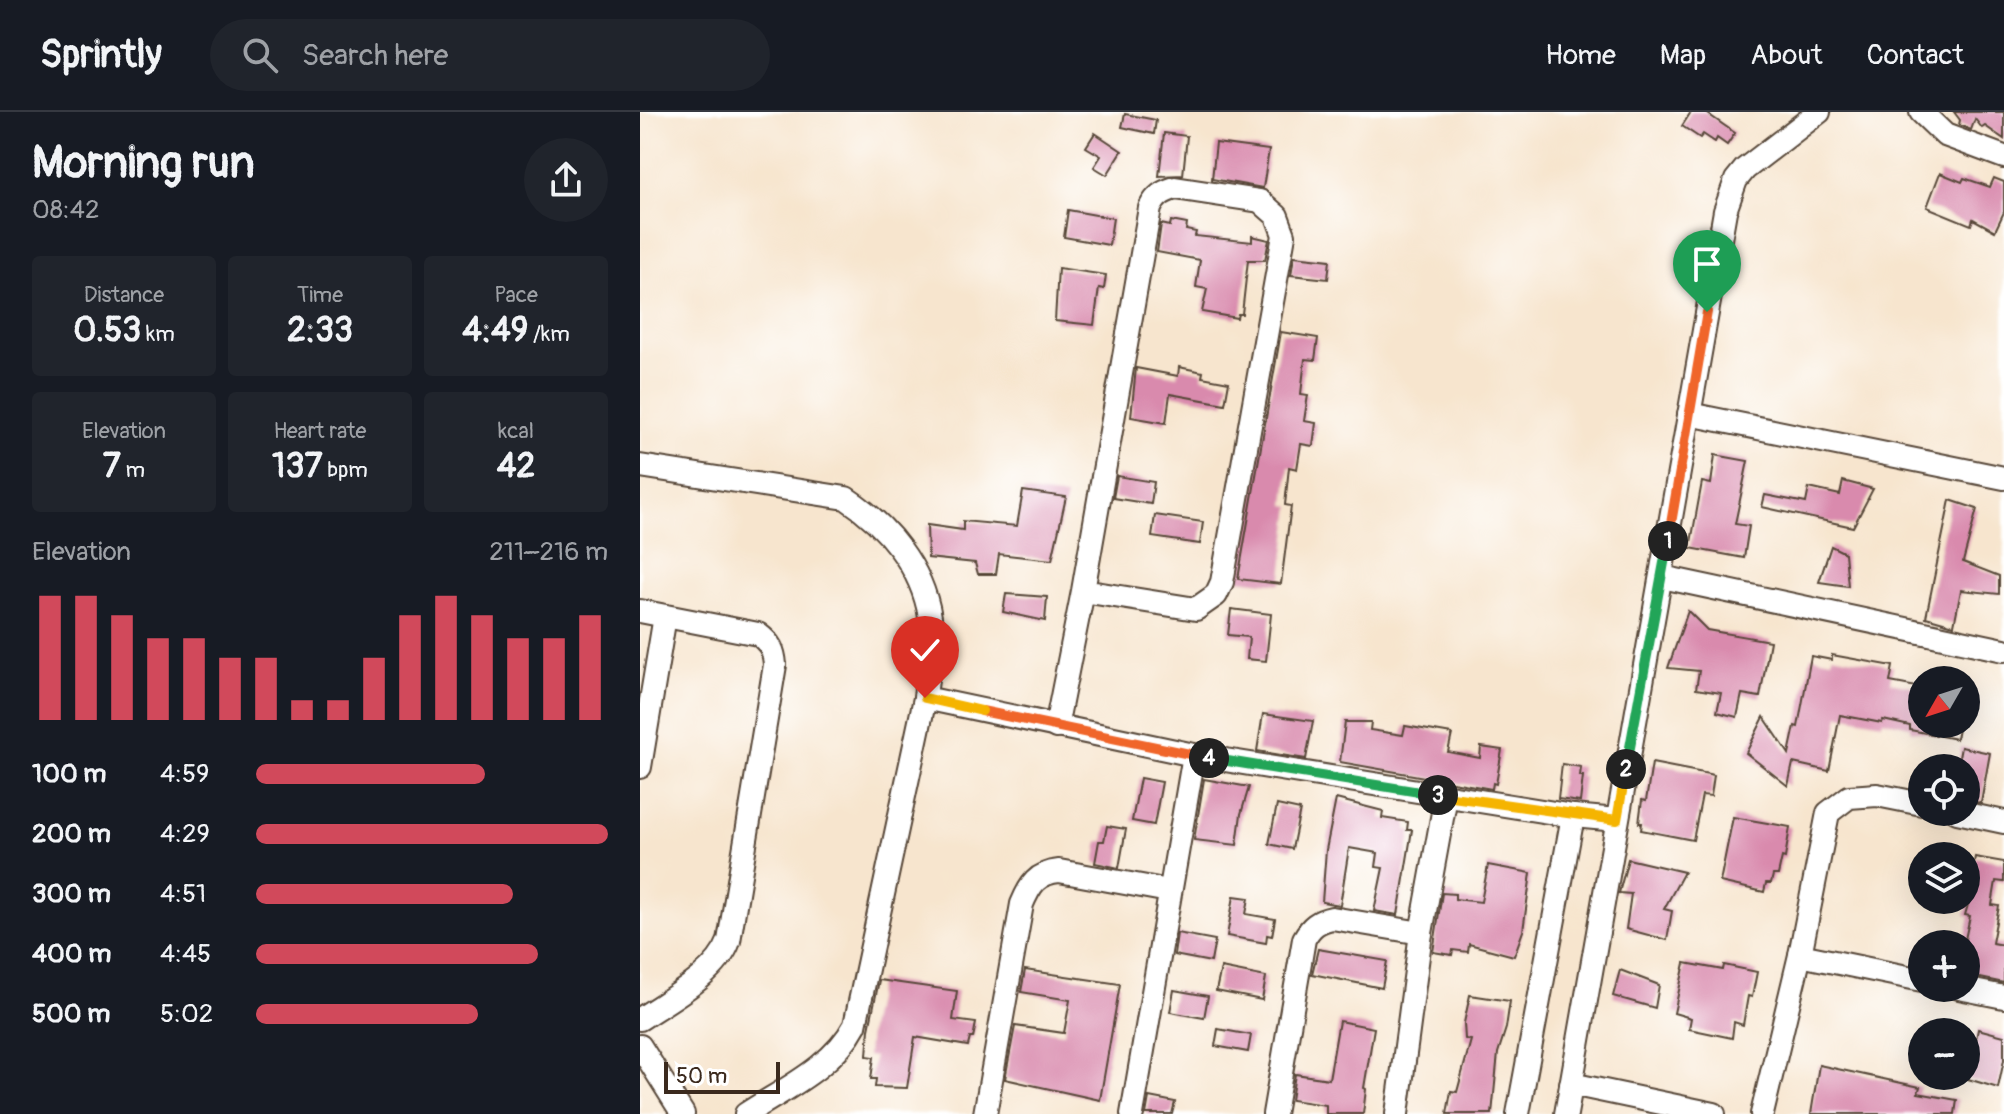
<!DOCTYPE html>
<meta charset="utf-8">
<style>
:root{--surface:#171b24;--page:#20242c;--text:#f1f3f6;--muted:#9ea1a6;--line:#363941;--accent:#d1495b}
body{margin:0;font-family:Pangolin,sans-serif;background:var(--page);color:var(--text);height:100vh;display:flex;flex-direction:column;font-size:30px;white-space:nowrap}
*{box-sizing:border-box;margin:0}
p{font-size:26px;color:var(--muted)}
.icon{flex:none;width:44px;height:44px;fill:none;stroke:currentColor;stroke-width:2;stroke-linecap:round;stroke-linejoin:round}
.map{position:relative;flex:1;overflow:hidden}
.side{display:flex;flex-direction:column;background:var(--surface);width:640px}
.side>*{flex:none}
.needle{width:52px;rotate:231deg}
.controls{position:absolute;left:1268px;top:554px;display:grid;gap:16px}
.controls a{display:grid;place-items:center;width:72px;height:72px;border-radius:50%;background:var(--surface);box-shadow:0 8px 32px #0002;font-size:40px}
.scale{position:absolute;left:24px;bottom:20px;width:116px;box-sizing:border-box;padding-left:8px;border:4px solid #3b2a1e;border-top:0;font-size:22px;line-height:28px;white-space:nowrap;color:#3b2a1e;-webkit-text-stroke:6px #fff;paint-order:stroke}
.pin{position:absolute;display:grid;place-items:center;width:68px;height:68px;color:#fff;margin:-82px -34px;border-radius:50% 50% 50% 0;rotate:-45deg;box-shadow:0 0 8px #0007}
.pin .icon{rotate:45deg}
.km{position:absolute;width:40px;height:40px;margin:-20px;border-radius:50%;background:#222;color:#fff;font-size:22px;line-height:40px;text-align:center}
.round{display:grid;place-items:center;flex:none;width:84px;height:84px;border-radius:42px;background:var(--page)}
.headline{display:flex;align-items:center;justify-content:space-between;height:136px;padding:0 32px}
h1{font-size:44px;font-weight:700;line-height:60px}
.metrics{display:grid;grid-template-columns:repeat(3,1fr);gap:12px;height:136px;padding:8px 32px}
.metrics div{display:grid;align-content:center;border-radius:8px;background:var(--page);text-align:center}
.metrics b{font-size:34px;font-weight:700}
.metrics small{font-size:22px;font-weight:400}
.metrics p{font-size:22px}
.chart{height:224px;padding:16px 32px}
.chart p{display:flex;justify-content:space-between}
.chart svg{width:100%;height:144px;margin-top:8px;stroke:var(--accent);stroke-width:6}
ul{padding:0 32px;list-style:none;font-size:26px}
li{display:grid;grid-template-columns:128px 96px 1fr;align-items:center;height:60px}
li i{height:20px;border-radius:10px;background:var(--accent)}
header{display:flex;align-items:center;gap:48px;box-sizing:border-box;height:112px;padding:0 40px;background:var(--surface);border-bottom:2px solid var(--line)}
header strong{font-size:38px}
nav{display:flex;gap:44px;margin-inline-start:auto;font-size:28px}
.search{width:560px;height:72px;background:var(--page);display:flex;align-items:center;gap:20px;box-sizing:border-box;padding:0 28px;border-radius:44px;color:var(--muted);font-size:30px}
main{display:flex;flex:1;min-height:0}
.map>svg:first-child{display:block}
.building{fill:#d98aad}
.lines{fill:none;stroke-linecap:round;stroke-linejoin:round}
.minor-casing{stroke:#574638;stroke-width:26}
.minor{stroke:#fff;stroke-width:22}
.split-1-casing{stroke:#fff;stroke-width:16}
.split-2-casing{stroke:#fff;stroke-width:16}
.split-3-casing{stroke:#fff;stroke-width:16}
.split-4-casing{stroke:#fff;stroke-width:16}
.split-5-casing{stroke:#fff;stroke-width:16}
.split-6-casing{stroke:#fff;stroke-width:16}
.split-1{stroke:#f0652b;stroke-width:10}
.split-2{stroke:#22a559;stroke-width:10}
.split-3{stroke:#f5b400;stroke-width:10}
.split-4{stroke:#22a559;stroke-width:10}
.split-5{stroke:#f0652b;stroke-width:10}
.split-6{stroke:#f5b400;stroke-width:10}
</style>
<header>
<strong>Sprintly</strong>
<div class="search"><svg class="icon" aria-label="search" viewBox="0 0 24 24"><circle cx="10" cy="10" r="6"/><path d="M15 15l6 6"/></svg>Search here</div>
<nav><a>Home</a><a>Map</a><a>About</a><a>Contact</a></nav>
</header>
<main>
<section class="side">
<div class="headline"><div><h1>Morning run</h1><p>08:42</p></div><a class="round"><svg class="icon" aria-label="share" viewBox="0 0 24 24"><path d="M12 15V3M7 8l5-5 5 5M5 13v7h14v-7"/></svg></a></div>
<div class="metrics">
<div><p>Distance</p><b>0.53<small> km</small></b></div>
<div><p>Time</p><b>2:33</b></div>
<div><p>Pace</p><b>4:49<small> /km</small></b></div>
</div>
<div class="metrics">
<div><p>Elevation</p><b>7<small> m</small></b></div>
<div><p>Heart rate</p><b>137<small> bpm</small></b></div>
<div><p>kcal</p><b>42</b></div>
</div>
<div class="chart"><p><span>Elevation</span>211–216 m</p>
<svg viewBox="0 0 160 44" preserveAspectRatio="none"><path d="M5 44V6M15 44V6M25 44V12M35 44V19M45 44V19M55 44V25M65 44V25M75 44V38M85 44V38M95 44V25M105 44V12M115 44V6M125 44V12M135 44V19M145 44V19M155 44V12"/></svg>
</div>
<ul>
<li><b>100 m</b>4:59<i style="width:65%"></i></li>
<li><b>200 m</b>4:29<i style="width:100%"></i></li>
<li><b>300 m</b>4:51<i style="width:73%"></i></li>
<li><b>400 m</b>4:45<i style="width:80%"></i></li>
<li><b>500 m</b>5:02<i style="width:63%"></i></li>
</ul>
</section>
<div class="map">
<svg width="1364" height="1002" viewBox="0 0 1364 1002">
<rect width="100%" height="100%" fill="#fff"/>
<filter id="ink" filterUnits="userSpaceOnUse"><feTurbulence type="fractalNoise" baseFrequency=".0125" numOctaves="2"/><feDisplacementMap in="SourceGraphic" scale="16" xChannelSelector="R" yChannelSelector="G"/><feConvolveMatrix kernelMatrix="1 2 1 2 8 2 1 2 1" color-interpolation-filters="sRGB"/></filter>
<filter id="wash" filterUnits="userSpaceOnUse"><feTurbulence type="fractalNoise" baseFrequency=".006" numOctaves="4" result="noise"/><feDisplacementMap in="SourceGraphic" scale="32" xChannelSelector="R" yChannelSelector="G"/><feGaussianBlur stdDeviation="1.8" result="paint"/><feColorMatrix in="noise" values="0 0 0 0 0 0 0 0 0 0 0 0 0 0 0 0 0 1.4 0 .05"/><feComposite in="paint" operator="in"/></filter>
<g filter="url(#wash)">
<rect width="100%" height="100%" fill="#f7e5ce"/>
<g id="blocks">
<g class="building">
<path d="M1051,0H1065L1095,21L1087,33L1077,26L1075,30L1063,22L1060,26L1042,14Z"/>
<path d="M1314,0H1364V27L1345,14L1342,16L1335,7L1331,18L1319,13L1320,8Z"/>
<path d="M485,2L516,8L514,22L482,15Z"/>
<path d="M455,21L482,39L467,63L454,55L461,44L446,35Z"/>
<path d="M524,21L547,24L543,63L519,64Z"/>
<path d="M576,31L629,38L623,76L572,67Z"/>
<path d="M1300,61L1322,70L1324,66L1350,75L1354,66L1364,70V100L1355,119L1333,107L1331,113L1287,95Z"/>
<path d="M428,98L473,106L469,133L424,125Z"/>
<path d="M531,109L547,112L546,118L556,120L555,124L612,130V124L629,128L625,148H608L602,202H598L597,206L562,200L567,177L556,175L560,148L517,140L521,112L530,114Z"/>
<path d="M654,144L690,148L688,167L651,163Z"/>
<path d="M418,156L466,163L464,177L459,176L454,213L415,209Z"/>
<path d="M641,220L678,226L675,248L665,247L661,282L668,283L664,309L676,311L673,334L661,332L657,357L649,355L645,393L651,394L641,472L598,467Z"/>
<path d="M539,255L563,260L562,265L589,270L585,292L530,282L526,311L491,305L496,256L538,264Z"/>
<path d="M1075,343L1108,349L1095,412L1109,414L1104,446L1050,436L1062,370L1071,372Z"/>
<path d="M477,364L514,370L511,392L473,386Z"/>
<path d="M1203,369L1233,377L1213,415L1122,395L1125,383L1166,391L1169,376L1200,383Z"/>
<path d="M383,379L426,385L412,448L359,442L356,462H338L335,451L288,446L287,413L323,418V409L377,414Z"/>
<path d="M1310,388L1337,397L1323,450L1359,464V482L1321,478L1314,513L1286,505Z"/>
<path d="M515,403L563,410L560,432L512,425Z"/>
<path d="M1191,434L1205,441L1208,474L1179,470Z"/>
<path d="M366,482L407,485L405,509L363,500Z"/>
<path d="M591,497L631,502L626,549L607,547L609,525L588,523Z"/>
<path d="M1048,499L1067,518L1130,529L1120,585L1102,582L1097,605L1077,600L1081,581L1056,577L1059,559L1028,556Z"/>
<path d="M1192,543L1253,554L1250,570L1282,576V612H1319L1316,627L1270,618V614L1243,608L1242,611L1200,603L1189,659L1153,651L1148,674L1106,641L1124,605L1149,642L1155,614L1158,615L1171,544L1192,548Z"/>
<path d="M623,602L673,609L666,647L617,639Z"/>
<path d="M705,610H731L730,618L763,623L765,614L812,622L808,640L840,646L841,635L862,638L856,672L853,671L852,677L700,650Z"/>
<path d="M1321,635L1350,641L1341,691L1326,688V656H1317Z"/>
<path d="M1012,651L1074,663L1071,684L1062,683L1053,728L1001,718L1002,711H999L1002,688L1006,689Z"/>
<path d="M922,652L941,655L940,664H943L940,690L918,687Z"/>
<path d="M500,666L522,670L514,713L492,709Z"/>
<path d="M564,667L609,675L601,702L597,733L554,728Z"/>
<path d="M696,687L743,699L742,706L768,710L767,718H772L758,803L734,799L743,756L736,755L738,741L709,736L700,793L682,790L686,738Z"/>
<path d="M637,693L660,698L652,737L629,732Z"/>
<path d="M1093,705L1150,715L1145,746L1142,745L1138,763H1133L1131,771H1126L1124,780L1080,770Z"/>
<path d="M467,714L486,717L479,756L455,751L459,729H464Z"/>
<path d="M1335,745L1364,750V770L1356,769L1352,793L1359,794L1352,831L1364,833V871L1326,863L1324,832L1330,804L1325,803L1335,768L1331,767Z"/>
<path d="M988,747L1044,760L1024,797L1032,799L1027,828L986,817L991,782L979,781Z"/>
<path d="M848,753L891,761L883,819L874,844L829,832L828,840L813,838L812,843L793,840L802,781L815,782V787L841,790Z"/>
<path d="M594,784L609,786L606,802L635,807L632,824L627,823L626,831L587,824Z"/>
<path d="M537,821L575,828L571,850L534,843Z"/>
<path d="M678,837L747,849L742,876L672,862Z"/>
<path d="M1045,851L1083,858L1084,853L1117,860L1112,885L1108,884L1103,913L1094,910L1092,926L1049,917L1051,906L1034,901Z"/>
<path d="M581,856L626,865L622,888L576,879Z"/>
<path d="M385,858L480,872L460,988L365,967L375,914L424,921L430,888L381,880Z"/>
<path d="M980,858L1019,873L1015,896L973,884Z"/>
<path d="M239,868L317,879L313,908L336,911L333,926H330L328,934L275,925L267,976L235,975L236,967H231L234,945L227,944L229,917Z"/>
<path d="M534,878L568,884L564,906L530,900Z"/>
<path d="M830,883L870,889L866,916L858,941L852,1002H807L811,979L817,980L831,928L825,927L824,911Z"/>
<path d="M699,909L734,916L724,976L726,977L723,1002H686V993L651,988L655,962L689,967Z"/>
<path d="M578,917L611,923L608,940L575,934Z"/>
<path d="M1338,917L1364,924V948L1358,976L1328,967Z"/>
<path d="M1179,953L1280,975L1278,981L1317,988L1315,1002H1171Z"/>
<path d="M509,985L535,990L532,1002H506Z"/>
</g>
</g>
</g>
<g filter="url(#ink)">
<use href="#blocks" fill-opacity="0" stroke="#574638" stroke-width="2"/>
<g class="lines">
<defs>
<g id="minor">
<path d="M1281,0L1305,23L1364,45"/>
<path d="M1049,302L1364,366"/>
<path d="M0,354L206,386C247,413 282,455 290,505C294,527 287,562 285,586L554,643L933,704L977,708"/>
<path d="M1022,465L1364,538"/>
<path d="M0,499L118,522C130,531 134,538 135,553L89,829C77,863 29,887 0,907"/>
<path d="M416,615L443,479L510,96C516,84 522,80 535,76L620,89L637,104L644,123L582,470L576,483L556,497L443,479"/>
<path d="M0,655L25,504"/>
<path d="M1317,700L1364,710"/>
<path d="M1160,843L1282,868"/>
<path d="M1319,876L1364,885"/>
<path d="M0,934L43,1002"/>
<path d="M931,972L1074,1002"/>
<path d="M106,1002C144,977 193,955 215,913L285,586"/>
<path d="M345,1002L382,792C390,773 397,761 419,759L529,779"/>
<path d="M492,1002L554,643"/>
<path d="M634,1002L664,827C671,814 678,809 692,806L781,821"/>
<path d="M757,1002L781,821L806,684"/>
<path d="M878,1002L933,704"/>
<path d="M926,1002L1085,99L1096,68L1105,57L1179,0"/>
<path d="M1122,1002L1160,843L1188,701L1209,685L1237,683L1282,692"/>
</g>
</defs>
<use href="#minor" class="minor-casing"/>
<use href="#minor" class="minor"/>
</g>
</g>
<g class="lines" filter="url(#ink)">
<defs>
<path id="split-1" d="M1028,429L1067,200"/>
<path id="split-2" d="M986,657L1028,429"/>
<path id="split-3" d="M798,683L977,708L986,657"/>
<path id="split-4" d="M569,646L798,683"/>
<path id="split-5" d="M342,599L569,646"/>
<path id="split-6" d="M285,586L342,599"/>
</defs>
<use href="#split-1" class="split-1-casing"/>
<use href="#split-2" class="split-2-casing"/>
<use href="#split-3" class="split-3-casing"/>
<use href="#split-4" class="split-4-casing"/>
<use href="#split-5" class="split-5-casing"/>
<use href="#split-6" class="split-6-casing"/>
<use href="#split-1" class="split-1"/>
<use href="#split-2" class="split-2"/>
<use href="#split-3" class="split-3"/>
<use href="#split-4" class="split-4"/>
<use href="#split-5" class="split-5"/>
<use href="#split-6" class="split-6"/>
</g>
</svg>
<div class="controls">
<a><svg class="needle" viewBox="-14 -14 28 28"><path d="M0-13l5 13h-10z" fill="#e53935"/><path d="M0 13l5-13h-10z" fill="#9ea1a6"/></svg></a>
<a><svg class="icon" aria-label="locate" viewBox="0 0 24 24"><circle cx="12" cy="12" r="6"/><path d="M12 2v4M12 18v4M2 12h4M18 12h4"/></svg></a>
<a><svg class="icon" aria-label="layers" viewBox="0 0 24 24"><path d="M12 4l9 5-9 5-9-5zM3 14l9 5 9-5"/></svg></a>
<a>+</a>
<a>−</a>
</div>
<div class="scale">50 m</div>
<div class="pin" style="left:1067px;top:200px;background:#1e9e55"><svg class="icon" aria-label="arrive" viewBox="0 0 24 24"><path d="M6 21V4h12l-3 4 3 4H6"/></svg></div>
<div class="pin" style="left:285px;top:586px;background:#d93025"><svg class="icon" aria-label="check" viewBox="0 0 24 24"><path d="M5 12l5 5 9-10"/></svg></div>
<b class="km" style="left:1028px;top:429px">1</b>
<b class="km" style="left:986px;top:657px">2</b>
<b class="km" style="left:798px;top:683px">3</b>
<b class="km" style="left:569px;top:646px">4</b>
</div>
</main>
